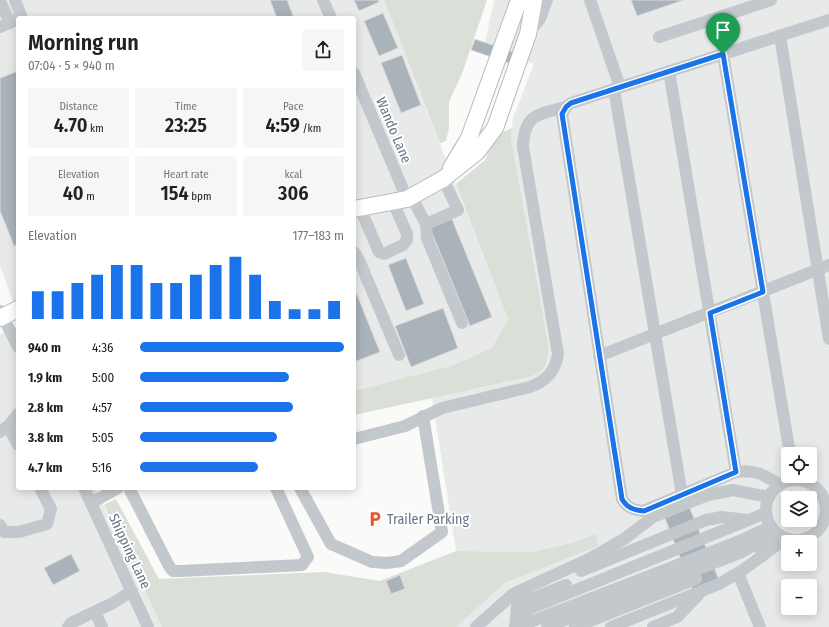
<!DOCTYPE html>
<meta charset="utf-8">
<style>
:root{--surface:#fff;--page:#f6f6f6;--text:#202124;--muted:#757577;--accent:#1a73e8}
body{margin:0;font-family:"Fira Sans Condensed",sans-serif;background:var(--page);color:var(--text);height:100vh;display:flex;flex-direction:column;font-size:15px;white-space:nowrap}
*{box-sizing:border-box;margin:0}
p{font-size:13px;color:var(--muted)}
.icon{flex:none;width:22px;height:22px;fill:none;stroke:currentColor;stroke-width:2;stroke-linecap:round;stroke-linejoin:round}
.map{position:relative;flex:1;overflow:hidden}
.details{position:absolute;left:16px;top:16px;width:340px;height:474px;display:flex;flex-direction:column;background:var(--surface);border-radius:4px;box-shadow:0 2px 10px #0003}
.details>*{flex:none}
.fabs{position:absolute;left:781px;top:447px;display:grid;gap:8px}
.fabs a{display:grid;place-items:center;width:36px;height:36px;border-radius:4px;background:var(--surface);box-shadow:0 2px 10px #0003;font-size:20px}
.pin{position:absolute;display:grid;place-items:center;width:34px;height:34px;color:#fff;margin:-41px -17px;border-radius:50% 50% 50% 0;rotate:-45deg;box-shadow:0 0 4px #0007}
.pin .icon{rotate:45deg}
.round{display:grid;place-items:center;flex:none;width:42px;height:42px;border-radius:4px;background:var(--page)}
.headline{display:flex;align-items:center;justify-content:space-between;height:68px;padding:0 12px}
h1{font-size:22px;font-weight:600;line-height:30px}
.stats{display:grid;grid-template-columns:repeat(3,1fr);gap:6px;height:68px;padding:4px 12px}
.stats div{display:grid;align-content:center;border-radius:4px;background:var(--page);text-align:center}
.stats b{font-size:20px;font-weight:600}
.stats small{font-size:11px;font-weight:400}
.stats p{font-size:11px}
.chart{height:112px;padding:8px 12px}
.chart p{display:flex;justify-content:space-between}
.chart svg{width:100%;height:72px;margin-top:4px;stroke:var(--accent);stroke-width:6}
ul{padding:0 12px;list-style:none;font-size:13px}
li{display:grid;grid-template-columns:64px 48px 1fr;align-items:center;height:30px}
li i{height:10px;border-radius:5px;background:var(--accent)}
.map>svg:first-child{display:block}
.built{fill:#e8e9e9;fill-rule:evenodd}
.green{fill:#dadfd7}
.building{fill:#aab3b9;stroke:#dcdcda}
.lines{fill:none;stroke-linecap:round;stroke-linejoin:round}
.major-casing{stroke:#b5babe;stroke-width:18}
.minor{stroke:#c3c8cc;stroke-width:12}
.major{stroke:#fff;stroke-width:16}
.route-casing{stroke:#fff;stroke-width:8}
.route{stroke:#1a73e8;stroke-width:5}
.labels{text-anchor:middle;stroke-width:4;stroke-linejoin:round;paint-order:stroke}
.street-label{font-size:14px;fill:#657683;stroke:#fff}
.poi-label{font-size:14px;fill:#657683;stroke:#fff;text-anchor:start}
</style>
<div class="map">
<svg width="829" height="627" viewBox="0 0 829 627">
<rect width="100%" height="100%" fill="#fafaf8"/>
<g class="built">
<path d="M0,0H384L508,319L492,349L454,365L354,391V18H18V315L0,266Z"/>
<path d="M494,0H829V627H456L505,583L598,546L596,534L571,543L532,552L456,551L432,398L530,377L548,361V343L511,138L513,118L534,64L484,48ZM788,454H810V476H788ZM788,498H810V520H788ZM788,542H810V564H788ZM788,586H810V608H788Z"/>
<path d="M18,325V488H95L162,627H0V334Z"/>
</g>
<g class="green">
<path d="M384,0H487L463,71L449,102V128L446,140L442,143H440Z"/>
<path d="M512,128L511,138L548,343C548,363 549,368 530,377L354,415V391L454,365L492,348L508,319L456,184L485,160L497,135Z"/>
<path d="M116,499L159,579L324,572L380,581L456,551L532,552L571,543L596,534L598,546L505,583L456,627H162L104,505Z"/>
</g>
<g class="building">
<path d="M270,0H287L294,18H277Z"/>
<path d="M354,0H378L379,2L359,11Z"/>
<path d="M631,0H684L637,16Z"/>
<path d="M383,13L398,48L379,56L364,21Z"/>
<path d="M475,39L527,57L523,68L471,50Z"/>
<path d="M402,55L421,105L401,113L381,63Z"/>
<path d="M18,71V244L14,246L0,211V78Z"/>
<path d="M452,219L492,317L470,326L430,228Z"/>
<path d="M406,258L424,304L406,311L388,265Z"/>
<path d="M354,287L380,352L354,362Z"/>
<path d="M443,308L458,348L411,367L395,326Z"/>
<path d="M689,506L719,580L693,591L664,516Z"/>
<path d="M71,554L80,571L53,585L44,568Z"/>
<path d="M400,575L405,589L391,594L386,581Z"/>
</g>
<g class="lines">
<defs>
<g id="major">
<path d="M451,168L469,138L519,0"/>
<path d="M354,209L407,199L443,179L477,152L495,128L528,34L534,0"/>
<path d="M0,318L18,309"/>
</g>
</defs>
<use href="#major" class="major-casing"/>
<g class="minor">
<path d="M15,0L22,18"/>
<path d="M323,0L331,18"/>
<path d="M590,0L620,87"/>
<path d="M0,1L10,23"/>
<path d="M0,27L18,19"/>
<path d="M528,33L540,19L547,0"/>
<path d="M780,36L829,339"/>
<path d="M659,37L771,0"/>
<path d="M723,54L790,454"/>
<path d="M669,71L736,472"/>
<path d="M354,73L407,199"/>
<path d="M614,89L682,495"/>
<path d="M411,196L426,224L458,210L443,179"/>
<path d="M360,208L379,252L384,254L403,245L407,240V234L393,202"/>
<path d="M426,224L427,238L462,323"/>
<path d="M354,252L359,260L399,355"/>
<path d="M0,311L18,347"/>
<path d="M599,356L829,265"/>
<path d="M8,426L18,445"/>
<path d="M0,432L8,426L18,414"/>
<path d="M354,439L405,426L442,408L530,387C546,381 555,372 558,354L523,147C524,114 538,114 566,107"/>
<circle cx="796" cy="510" r="30"/>
<path d="M780,485C765,475 755,469 736,472L643,511C634,510 627,508 622,499L562,114L566,107L571,103L829,20"/>
<path d="M84,488L148,627"/>
<path d="M129,488L169,566L173,571H181L302,565L308,557L276,488"/>
<path d="M300,488L331,544L372,562L387,563L401,561L442,532L423,416"/>
<path d="M91,503L118,488"/>
<path d="M0,525L4,532H19L47,524L51,509L40,488"/>
<path d="M759,548L781,536"/>
<path d="M581,571L706,520L722,517L748,520"/>
<path d="M738,573L760,627"/>
<path d="M518,604L566,585"/>
<path d="M95,612L102,627"/>
<path d="M68,627L71,623L113,603L132,591"/>
<path d="M476,627L513,594L591,558L624,539L653,517L708,495L733,490L769,497"/>
<path d="M515,627L529,609L766,513"/>
<path d="M515,627L518,596L527,593"/>
<path d="M517,627L742,540L771,526"/>
<path d="M547,627L740,553L761,541L773,529"/>
<path d="M575,627L696,579"/>
<path d="M611,627L719,584L743,570L777,545"/>
<path d="M653,627L677,617L699,594"/>
</g>
<use href="#major" class="major"/>
</g>
<g class="lines">
<defs>
<path id="route" d="M723,54L763,292L710,313L736,472L644,511C634,510 627,508 622,499L562,114L566,107L571,103Z"/>
</defs>
<use href="#route" class="route-casing"/>
<use href="#route" class="route"/>
</g>
<defs>
<symbol id="parking-bare" viewBox="-9 -9 18 18"><path d="M-3.5-5.5H1a3.5 3.5 0 0 1 0 7H-1V5.5H-3.5ZM-1-3.4V-.6H.8a1.4 1.4 0 0 0 0-2.8Z" fill="#e4572e" stroke="#fff" stroke-width="2.5" paint-order="stroke"/></symbol>
</defs>
<g fill-rule="evenodd">
<use href="#parking-bare" x="364" y="508" width="22" height="22"/>
</g>
<g class="labels">
<g class="street-label">
<text transform="translate(394 130) rotate(67)" y="5">Wando Lane</text>
<text transform="translate(130 551) rotate(65)" y="5">Shipping Lane</text>
</g>
<g class="poi-label">
<text x="387" y="524">Trailer Parking</text>
</g>
</g>
</svg>
<div class="fabs">
<a><svg class="icon" aria-label="locate" viewBox="0 0 24 24"><circle cx="12" cy="12" r="6"/><path d="M12 2v4M12 18v4M2 12h4M18 12h4"/></svg></a>
<a><svg class="icon" aria-label="layers" viewBox="0 0 24 24"><path d="M12 4l9 5-9 5-9-5zM3 14l9 5 9-5"/></svg></a>
<a>+</a>
<a>−</a>
</div>
<div class="pin" style="left:723px;top:54px;background:#1e9e55"><svg class="icon" aria-label="arrive" viewBox="0 0 24 24"><path d="M6 21V4h12l-3 4 3 4H6"/></svg></div>
<section class="details">
<div class="headline"><div><h1>Morning run</h1><p>07:04 · 5 × 940 m</p></div><a class="round"><svg class="icon" aria-label="share" viewBox="0 0 24 24"><path d="M12 15V3M7 8l5-5 5 5M5 13v7h14v-7"/></svg></a></div>
<div class="stats">
<div><p>Distance</p><b>4.70<small> km</small></b></div>
<div><p>Time</p><b>23:25</b></div>
<div><p>Pace</p><b>4:59<small> /km</small></b></div>
</div>
<div class="stats">
<div><p>Elevation</p><b>40<small> m</small></b></div>
<div><p>Heart rate</p><b>154<small> bpm</small></b></div>
<div><p>kcal</p><b>306</b></div>
</div>
<div class="chart"><p><span>Elevation</span>177–183 m</p>
<svg viewBox="0 0 160 44" preserveAspectRatio="none"><path d="M5 44V27M15 44V27M25 44V22M35 44V17M45 44V11M55 44V11M65 44V22M75 44V22M85 44V17M95 44V11M105 44V6M115 44V17M125 44V33M135 44V38M145 44V38M155 44V33"/></svg>
</div>
<ul>
<li><b>940 m</b>4:36<i style="width:100%"></i></li>
<li><b>1.9 km</b>5:00<i style="width:73%"></i></li>
<li><b>2.8 km</b>4:57<i style="width:75%"></i></li>
<li><b>3.8 km</b>5:05<i style="width:67%"></i></li>
<li><b>4.7 km</b>5:16<i style="width:58%"></i></li>
</ul>
</section>
</div>
